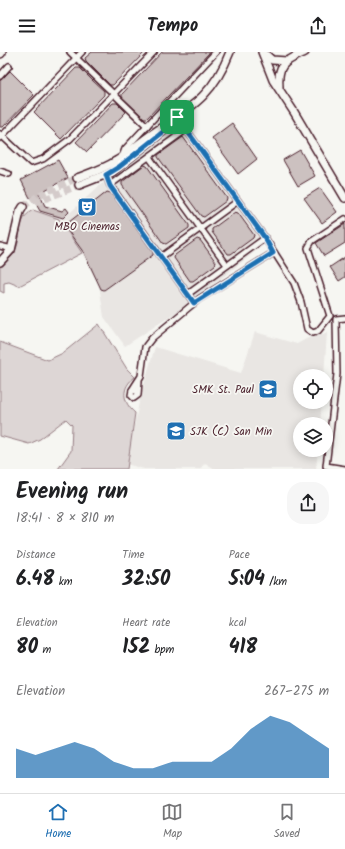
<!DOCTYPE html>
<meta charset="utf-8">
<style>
:root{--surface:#fff;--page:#f6f6f6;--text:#202124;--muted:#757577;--line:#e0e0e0;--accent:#1f6fb2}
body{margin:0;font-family:Kalam,sans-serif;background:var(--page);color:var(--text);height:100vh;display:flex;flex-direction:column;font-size:15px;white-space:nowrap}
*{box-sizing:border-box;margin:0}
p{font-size:13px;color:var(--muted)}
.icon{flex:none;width:22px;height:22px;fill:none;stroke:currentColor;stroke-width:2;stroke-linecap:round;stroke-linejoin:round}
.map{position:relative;height:417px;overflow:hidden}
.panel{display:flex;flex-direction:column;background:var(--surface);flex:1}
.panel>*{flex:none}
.tools{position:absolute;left:293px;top:317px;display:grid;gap:8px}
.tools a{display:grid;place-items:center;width:40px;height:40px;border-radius:50%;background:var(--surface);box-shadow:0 2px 10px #0003;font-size:20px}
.pin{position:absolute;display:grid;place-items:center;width:34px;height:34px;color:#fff;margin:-17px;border-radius:8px;box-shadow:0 2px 6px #0006}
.round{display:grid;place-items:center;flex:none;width:42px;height:42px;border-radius:16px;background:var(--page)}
.headline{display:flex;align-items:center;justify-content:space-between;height:68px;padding:0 16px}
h1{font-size:22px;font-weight:700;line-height:30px}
.figures{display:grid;grid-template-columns:repeat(3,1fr);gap:6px;height:68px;padding:4px 16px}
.figures div{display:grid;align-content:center}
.figures b{font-size:20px;font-weight:700}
.figures small{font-size:11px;font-weight:400}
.figures p{font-size:11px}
.chart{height:112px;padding:8px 16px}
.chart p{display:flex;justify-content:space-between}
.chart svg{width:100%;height:72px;margin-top:4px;fill:var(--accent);opacity:.7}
header{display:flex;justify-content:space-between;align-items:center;height:52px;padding:0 16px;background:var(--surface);font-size:18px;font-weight:700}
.menu{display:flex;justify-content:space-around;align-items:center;height:56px;border-top:1px solid var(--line);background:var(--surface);font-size:11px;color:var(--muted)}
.menu a{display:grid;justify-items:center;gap:2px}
.menu .on{color:var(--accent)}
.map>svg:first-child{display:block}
.built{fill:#e9e6e3}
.green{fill:#ddd6d5;stroke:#947a80}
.building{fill:#ccc1c0;stroke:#4a1f2b}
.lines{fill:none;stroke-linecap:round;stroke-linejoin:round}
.secondary-tunnel{stroke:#d4cbca;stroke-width:7;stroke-dasharray:7 3.5;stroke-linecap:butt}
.street-casing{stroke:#4a1f2b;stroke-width:8}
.secondary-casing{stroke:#4a1f2b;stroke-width:10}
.highway-casing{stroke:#4a1f2b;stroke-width:12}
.street{stroke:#f6f6f2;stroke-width:5}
.secondary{stroke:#f6f6f2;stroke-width:7}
.highway{stroke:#f6f6f2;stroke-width:9}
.route-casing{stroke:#fff;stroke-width:8}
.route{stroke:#1f6fb2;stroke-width:5}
.labels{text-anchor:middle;stroke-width:3.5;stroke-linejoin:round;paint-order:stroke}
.poi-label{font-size:11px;fill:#4a1f2b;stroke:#f6f6f2}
</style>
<header><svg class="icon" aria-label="menu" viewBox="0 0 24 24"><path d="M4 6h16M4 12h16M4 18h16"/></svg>Tempo<svg class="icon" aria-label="share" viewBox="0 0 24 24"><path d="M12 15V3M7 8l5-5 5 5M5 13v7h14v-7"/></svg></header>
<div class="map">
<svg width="345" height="417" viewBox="0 0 345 417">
<rect width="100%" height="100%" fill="#f6f6f2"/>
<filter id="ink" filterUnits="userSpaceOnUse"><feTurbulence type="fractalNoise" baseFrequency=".025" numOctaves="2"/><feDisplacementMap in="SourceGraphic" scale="8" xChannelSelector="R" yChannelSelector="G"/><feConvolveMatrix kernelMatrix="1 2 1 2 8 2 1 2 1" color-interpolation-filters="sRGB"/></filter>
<g filter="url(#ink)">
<g class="built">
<path d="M184,70L267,190L193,249L125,294L104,265L99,233L82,201L61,169L99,134Z"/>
<path d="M255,280L297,292L308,286L327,281L324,324H300V350H322L320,372H300V398H318L316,417H215L205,411L200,417H144L126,412L140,346L155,295L241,321Z"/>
</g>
<g class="green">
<path d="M33,158L59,167L82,201L19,234L9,230L4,231V241L0,239V214C5,210 11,206 14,201C23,186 15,168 33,158Z"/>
<path d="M99,272L127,317L135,325C121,335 122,350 135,361L127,417H58L71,399L72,373L66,367L40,387L29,392L0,384V290L48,308L63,301Z"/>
</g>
<g class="building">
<path d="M92,0H145L113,33H110L86,9L85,6Z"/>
<path d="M162,0H210L147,66H144L122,45V42Z"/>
<path d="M76,16H80L93,29L104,39V43L61,87L34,60Z"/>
<path d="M10,19L34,43L3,75H0V29Z"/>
<path d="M113,51H117L126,60L87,100L76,90Z"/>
<path d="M232,71L257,107L238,122L212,86Z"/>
<path d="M183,85L227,146L226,149L204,165L201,164L158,105V103Z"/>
<path d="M300,98L315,124L298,134L283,108Z"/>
<path d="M58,108L68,126L39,141L45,154L62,159L66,156L69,160L63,166L40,159L32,145L30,146L21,128Z"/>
<path d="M144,113L147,114L189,173V176L166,192L163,191L122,133V130Z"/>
<path d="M320,136L337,160L322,171L304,146Z"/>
<path d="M107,140L111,141L153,200V203L104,238L101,237L84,201L68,179L69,170Z"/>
<path d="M235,160L238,161L254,183L253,186L231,202H228L212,180V177Z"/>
<path d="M345,172V191L324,204L316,191Z"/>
<path d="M197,187L200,188L216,210L215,213L193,229H190L174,206L175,203Z"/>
<path d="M345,205V225L339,229L330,215Z"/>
</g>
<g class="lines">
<g class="secondary-tunnel">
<path d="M35,151L79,133"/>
<path d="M23,155L39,143L77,126"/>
</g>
<defs>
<g id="street">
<path d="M70,0L147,74"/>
<path d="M0,24L9,14"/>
<path d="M177,65L265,186L294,231L301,250L307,277L313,281L318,279L330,264L308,196L312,189L345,167"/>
<path d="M0,82L31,111L43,107L70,87L154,0"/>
<path d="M0,86L82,0"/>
<path d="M122,105L125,97L216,0"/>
<path d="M149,105L227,213"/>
<path d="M0,119L9,122"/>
<path d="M106,123L110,133L194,251"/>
<path d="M110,133L187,77"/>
<path d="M0,194L12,197"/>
<path d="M161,205L238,149"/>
<path d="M188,242L265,186"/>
<path d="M345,266L336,267L337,322L326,414L345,417"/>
<path d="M132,338L141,324L145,295L152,286L199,247L273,201"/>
<path d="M138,340L132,338L131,343L134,346L138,343L139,329"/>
</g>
<g id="secondary">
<path d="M262,0L273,28L294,60L345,146"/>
<path d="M263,0L272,8L287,9"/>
<path d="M279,35C277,11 286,9 305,0"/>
<path d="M77,126C90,121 104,117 116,109C127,103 135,94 145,87C185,58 211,49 230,0"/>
<path d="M79,133L112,120L166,77"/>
<path d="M0,210L11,198L20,160L23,155"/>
</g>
<path id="highway" d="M0,1L1,0"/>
</defs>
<use href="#street" class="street-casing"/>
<use href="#secondary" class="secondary-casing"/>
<use href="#highway" class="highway-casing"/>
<use href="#street" class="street"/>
<use href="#secondary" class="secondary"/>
<use href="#highway" class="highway"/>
</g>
</g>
<g class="lines" filter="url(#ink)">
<defs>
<path id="route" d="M177,65L265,186L273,201L194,251L110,134L106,123L119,115L163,80Z"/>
</defs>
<use href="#route" class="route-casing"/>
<use href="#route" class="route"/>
</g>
<defs>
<symbol id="theatre-square" viewBox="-11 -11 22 22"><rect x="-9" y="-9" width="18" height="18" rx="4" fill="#1f6fb2" stroke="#f6f6f2"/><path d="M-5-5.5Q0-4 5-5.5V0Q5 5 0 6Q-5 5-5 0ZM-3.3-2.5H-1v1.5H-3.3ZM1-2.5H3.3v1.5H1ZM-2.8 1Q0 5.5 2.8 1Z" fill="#fff"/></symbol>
<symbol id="school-square" viewBox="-11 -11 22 22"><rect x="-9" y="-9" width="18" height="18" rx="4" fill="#1f6fb2" stroke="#f6f6f2"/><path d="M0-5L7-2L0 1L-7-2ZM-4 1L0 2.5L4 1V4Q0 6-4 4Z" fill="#fff"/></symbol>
</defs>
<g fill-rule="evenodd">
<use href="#theatre-square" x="76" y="144" width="22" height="22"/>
<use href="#school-square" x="257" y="326" width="22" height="22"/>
<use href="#school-square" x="165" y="368" width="22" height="22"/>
</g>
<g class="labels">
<g class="poi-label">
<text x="87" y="178">MBO Cinemas</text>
<text x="254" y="341" text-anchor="end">SMK St. Paul</text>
<text x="190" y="383" text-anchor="start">SJK (C) San Min</text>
</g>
</g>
</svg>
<div class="tools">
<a><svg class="icon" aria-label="locate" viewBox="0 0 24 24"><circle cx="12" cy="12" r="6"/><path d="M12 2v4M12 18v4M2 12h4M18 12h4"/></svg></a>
<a><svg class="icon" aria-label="layers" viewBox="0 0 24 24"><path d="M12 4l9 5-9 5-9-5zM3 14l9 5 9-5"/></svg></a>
</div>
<div class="pin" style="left:177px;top:65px;background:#1e9e55"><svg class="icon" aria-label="arrive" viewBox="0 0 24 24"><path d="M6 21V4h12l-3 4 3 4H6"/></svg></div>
</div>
<section class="panel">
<div class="headline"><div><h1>Evening run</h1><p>18:41 · 8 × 810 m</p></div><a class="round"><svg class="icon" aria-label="share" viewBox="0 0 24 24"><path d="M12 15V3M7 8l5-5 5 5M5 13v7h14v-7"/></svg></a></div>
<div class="figures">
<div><p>Distance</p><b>6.48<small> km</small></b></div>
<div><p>Time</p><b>32:50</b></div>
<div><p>Pace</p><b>5:04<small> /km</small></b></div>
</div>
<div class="figures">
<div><p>Elevation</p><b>80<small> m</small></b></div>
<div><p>Heart rate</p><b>152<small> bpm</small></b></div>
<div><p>kcal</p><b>418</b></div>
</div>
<div class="chart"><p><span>Elevation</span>267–275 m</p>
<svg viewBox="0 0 160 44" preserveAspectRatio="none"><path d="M0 44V26L10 30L20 26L30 22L40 26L50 34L60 38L70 38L80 34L90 34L100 34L110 26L120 14L130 6L140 10L150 18L160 26V44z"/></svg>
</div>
</section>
<nav class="menu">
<a class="on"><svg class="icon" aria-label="home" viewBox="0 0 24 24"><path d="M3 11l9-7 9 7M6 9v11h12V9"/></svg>Home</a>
<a><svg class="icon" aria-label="map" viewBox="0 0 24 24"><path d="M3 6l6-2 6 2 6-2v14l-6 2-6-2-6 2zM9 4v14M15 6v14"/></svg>Map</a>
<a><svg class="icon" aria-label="saved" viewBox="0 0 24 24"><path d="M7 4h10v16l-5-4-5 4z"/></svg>Saved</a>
</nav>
